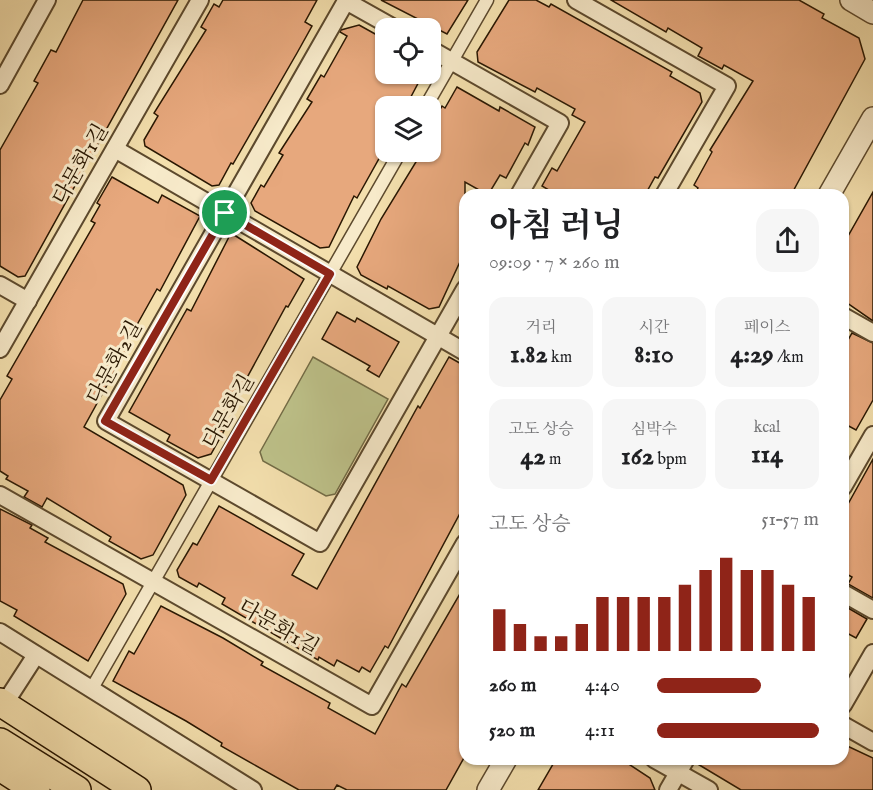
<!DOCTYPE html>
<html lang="ko">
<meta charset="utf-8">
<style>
:root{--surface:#fff;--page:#f6f6f6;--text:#202124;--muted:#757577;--accent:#8f2418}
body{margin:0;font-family:"IM FELL English","Noto Serif KR",serif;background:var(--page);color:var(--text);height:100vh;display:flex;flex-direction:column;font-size:22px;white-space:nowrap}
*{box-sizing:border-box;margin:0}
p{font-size:20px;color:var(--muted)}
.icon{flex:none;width:33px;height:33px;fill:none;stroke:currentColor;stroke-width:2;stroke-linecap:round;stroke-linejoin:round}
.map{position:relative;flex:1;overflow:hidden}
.drawer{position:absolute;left:459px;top:189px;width:390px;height:576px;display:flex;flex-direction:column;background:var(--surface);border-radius:18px;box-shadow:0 2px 4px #0004}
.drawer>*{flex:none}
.tools{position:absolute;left:375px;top:18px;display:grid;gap:12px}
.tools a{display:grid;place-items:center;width:66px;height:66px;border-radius:12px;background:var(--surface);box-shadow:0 2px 4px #0004;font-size:30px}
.pin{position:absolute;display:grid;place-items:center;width:51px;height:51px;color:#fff;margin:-26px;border:3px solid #fff;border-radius:50%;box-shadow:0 2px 6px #0007}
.round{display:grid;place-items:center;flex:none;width:63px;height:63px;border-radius:18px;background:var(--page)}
.headline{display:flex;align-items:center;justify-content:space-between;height:102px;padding:0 30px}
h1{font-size:33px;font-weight:700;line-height:45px}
.stats{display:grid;grid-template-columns:repeat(3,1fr);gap:9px;height:102px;padding:6px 30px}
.stats div{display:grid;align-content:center;border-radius:15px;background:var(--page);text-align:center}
.stats b{font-size:26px;font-weight:700}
.stats small{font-size:16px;font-weight:400}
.stats p{font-size:16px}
.chart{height:168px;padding:12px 30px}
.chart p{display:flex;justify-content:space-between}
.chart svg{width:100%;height:108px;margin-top:6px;stroke:var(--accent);stroke-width:6}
ul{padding:0 30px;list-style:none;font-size:20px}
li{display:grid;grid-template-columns:96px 72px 1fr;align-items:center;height:45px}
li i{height:15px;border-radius:8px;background:var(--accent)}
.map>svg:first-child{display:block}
.green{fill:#bdc189;stroke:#736c46;stroke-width:1.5}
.building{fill:#e7a87d;stroke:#291702;stroke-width:1.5}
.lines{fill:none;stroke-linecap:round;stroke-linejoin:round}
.pedestrian-casing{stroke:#5c492d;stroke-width:15}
.minor-casing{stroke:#5c492d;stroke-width:20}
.tertiary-casing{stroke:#5c492d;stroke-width:24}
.primary-casing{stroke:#291702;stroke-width:30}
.pedestrian{stroke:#f7eaca;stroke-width:12}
.minor{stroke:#f7eaca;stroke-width:16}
.tertiary{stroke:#f7eaca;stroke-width:21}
.primary{stroke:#f3dfad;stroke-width:27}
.route-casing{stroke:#fff;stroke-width:12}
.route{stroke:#8f2418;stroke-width:8}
.labels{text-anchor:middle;stroke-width:6;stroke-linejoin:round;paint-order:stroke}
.street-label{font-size:21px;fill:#291702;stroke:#f7eaca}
</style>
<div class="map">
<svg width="873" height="790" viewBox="0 0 873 790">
<rect width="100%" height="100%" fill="#f3dfad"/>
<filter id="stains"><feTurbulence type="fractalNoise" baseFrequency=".00333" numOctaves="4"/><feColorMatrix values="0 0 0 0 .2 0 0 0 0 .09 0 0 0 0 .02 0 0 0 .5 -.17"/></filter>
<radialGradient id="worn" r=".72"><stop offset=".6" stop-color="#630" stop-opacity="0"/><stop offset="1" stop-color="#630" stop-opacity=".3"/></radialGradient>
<path class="green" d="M313,357L388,399L335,494L326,496L263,461L260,452Z"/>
<g class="building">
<path d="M83,0H178L25,276L18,277L0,266V150L38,83L34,81L51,50L56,52Z"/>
<path d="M223,0H317L305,22L312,26L297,53L233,164L231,163L219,185L212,186L145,146L144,140L158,116L154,113L206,30L201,27L214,4L219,7Z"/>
<path d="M381,0H468L447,34Z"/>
<path d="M509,0H536L549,7L551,4L672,72L670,76L700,93L702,102L658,178L655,177L645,195H557L542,186L552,168L557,171L585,122L572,115L575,109L537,88L535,92L478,62L477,52Z"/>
<path d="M611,0H799L824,14L822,18L859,38L865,59L791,195H694L698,188L694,185L712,152L710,150L753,81L724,65L722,69L698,56L702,48L668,28L666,32Z"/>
<path d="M359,25L386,40V74H423L406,106H386V146L357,198L354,196L329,247L320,248L255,211L251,203L261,185L264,187L283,155L279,153L312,102L307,99L321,75L324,77L347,36L340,32L341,30Z"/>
<path d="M457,87L499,111L500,107L535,127L528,145L525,143L506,178L500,175L488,195L465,182V251L439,307L429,309L388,286L387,289L361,275L357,267L381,219L422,152H430V126L442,106L445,108Z"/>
<path d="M112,177L158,203L162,195L200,216L160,291L157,289L124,348L127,349L84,427L183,485L186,495L153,555L141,559L109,541L111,537L47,498L42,507L24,497L28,491L6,479L8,476L0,471V400L12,379L7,376L95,223L91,221L100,205L97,203Z"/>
<path d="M873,192V321L843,300V245Z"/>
<path d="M231,233L304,279L288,307L286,306L219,429L224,431L211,454L198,458L167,441L170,435L129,412L187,309L191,311Z"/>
<path d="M337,312L355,322L357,318L399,342L379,377L367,370L370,366L322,339Z"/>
<path d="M852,333L873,343V400L856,430L843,423V349Z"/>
<path d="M449,357L465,366V504L388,648L385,646L370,672L362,667L359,672L337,660L334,666L319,657L318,660L222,604L225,598L199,583L197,587L179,577L177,570L193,543L197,545L219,506L304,554L292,575L317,589L418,406L420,408Z"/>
<path d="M873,459V598L848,584L852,577L843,572V501L848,504Z"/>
<path d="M0,509L32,525L30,528L48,538L45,542L123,584L126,594L88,661L14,616L17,610L0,601Z"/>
<path d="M465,585V756L446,790H347L337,785L334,790H299L221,746L222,743L186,721L113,681L129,651L134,654L161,606L223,638L263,662L261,665L330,703L328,708L375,734L402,684L406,687Z"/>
<path d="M843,605L867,619L856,638L843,631Z"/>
<path d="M843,744L873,758V790H741L696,763V759H843Z"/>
<path d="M556,759H621L650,778L655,790H538Z"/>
</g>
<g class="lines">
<defs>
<g id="pedestrian">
<path d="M426,106L487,0"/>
<path d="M91,690L400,152"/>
</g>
<g id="minor">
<path d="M576,0L727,86L664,195"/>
<path d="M394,28L346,1L106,421L320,543L465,289"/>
<path d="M430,49L560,123L519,195"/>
<path d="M0,85L47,0"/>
<path d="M115,149L465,352"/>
<path d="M0,285L28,301"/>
<path d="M843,316L873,333"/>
<path d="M0,349L200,0"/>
<path d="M843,487L873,435"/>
<path d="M0,495L372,706L465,543"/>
<path d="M843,593L873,610"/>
<path d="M0,632L253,790"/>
<path d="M5,703L36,655"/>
<path d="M843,705L873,653"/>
<path d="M843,725L873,742"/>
<path d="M654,759L709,790"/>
<path d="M668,790L686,759"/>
</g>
<g id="tertiary">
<path d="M851,0L873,13"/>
<path d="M829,195L873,118"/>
<path d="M488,790L506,759"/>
</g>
<g id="primary">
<path d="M0,702L137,790"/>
<path d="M0,742L77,790"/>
<path d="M0,767L36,790"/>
</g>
</defs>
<use href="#pedestrian" class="pedestrian-casing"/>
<use href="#minor" class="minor-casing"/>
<use href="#tertiary" class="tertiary-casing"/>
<use href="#primary" class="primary-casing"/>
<use href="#pedestrian" class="pedestrian"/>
<use href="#minor" class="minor"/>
<use href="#tertiary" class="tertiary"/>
<use href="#primary" class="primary"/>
</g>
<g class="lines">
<defs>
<path id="route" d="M225,213L330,274L211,480L105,421Z"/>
</defs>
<use href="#route" class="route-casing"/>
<use href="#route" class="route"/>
</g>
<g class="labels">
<g class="street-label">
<text transform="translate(80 164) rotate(-60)" y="7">다문화1길</text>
<text transform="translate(114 362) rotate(-61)" y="7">다문화2길</text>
<text transform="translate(228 411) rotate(-60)" y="7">다문화길</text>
<text transform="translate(279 627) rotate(30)" y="7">다문화1길</text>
</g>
</g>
<rect width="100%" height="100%" filter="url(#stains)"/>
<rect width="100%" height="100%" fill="url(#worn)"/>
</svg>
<div class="tools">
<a><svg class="icon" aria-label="locate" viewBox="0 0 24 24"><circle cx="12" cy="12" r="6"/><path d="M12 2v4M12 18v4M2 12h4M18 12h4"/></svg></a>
<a><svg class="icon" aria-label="layers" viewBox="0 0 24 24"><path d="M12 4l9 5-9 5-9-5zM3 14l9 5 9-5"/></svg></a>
</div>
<div class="pin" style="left:225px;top:213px;background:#1e9e55"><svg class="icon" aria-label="arrive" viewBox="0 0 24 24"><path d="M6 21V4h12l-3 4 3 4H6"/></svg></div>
<section class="drawer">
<div class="headline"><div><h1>아침 러닝</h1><p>09:09 · 7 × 260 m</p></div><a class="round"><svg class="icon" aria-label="share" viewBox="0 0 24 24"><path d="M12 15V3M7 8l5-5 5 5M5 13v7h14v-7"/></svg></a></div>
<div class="stats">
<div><p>거리</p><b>1.82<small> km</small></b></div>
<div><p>시간</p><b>8:10</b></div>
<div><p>페이스</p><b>4:29<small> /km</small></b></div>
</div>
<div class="stats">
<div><p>고도 상승</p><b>42<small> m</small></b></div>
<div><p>심박수</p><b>162<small> bpm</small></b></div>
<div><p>kcal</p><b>114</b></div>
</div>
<div class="chart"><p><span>고도 상승</span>51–57 m</p>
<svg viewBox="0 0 160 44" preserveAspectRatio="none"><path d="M5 44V27M15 44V33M25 44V38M35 44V38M45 44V33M55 44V22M65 44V22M75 44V22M85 44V22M95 44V17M105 44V11M115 44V6M125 44V11M135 44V11M145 44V17M155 44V22"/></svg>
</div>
<ul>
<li><b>260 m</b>4:40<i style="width:64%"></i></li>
<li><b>520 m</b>4:11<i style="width:100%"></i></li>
</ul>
</section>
</div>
